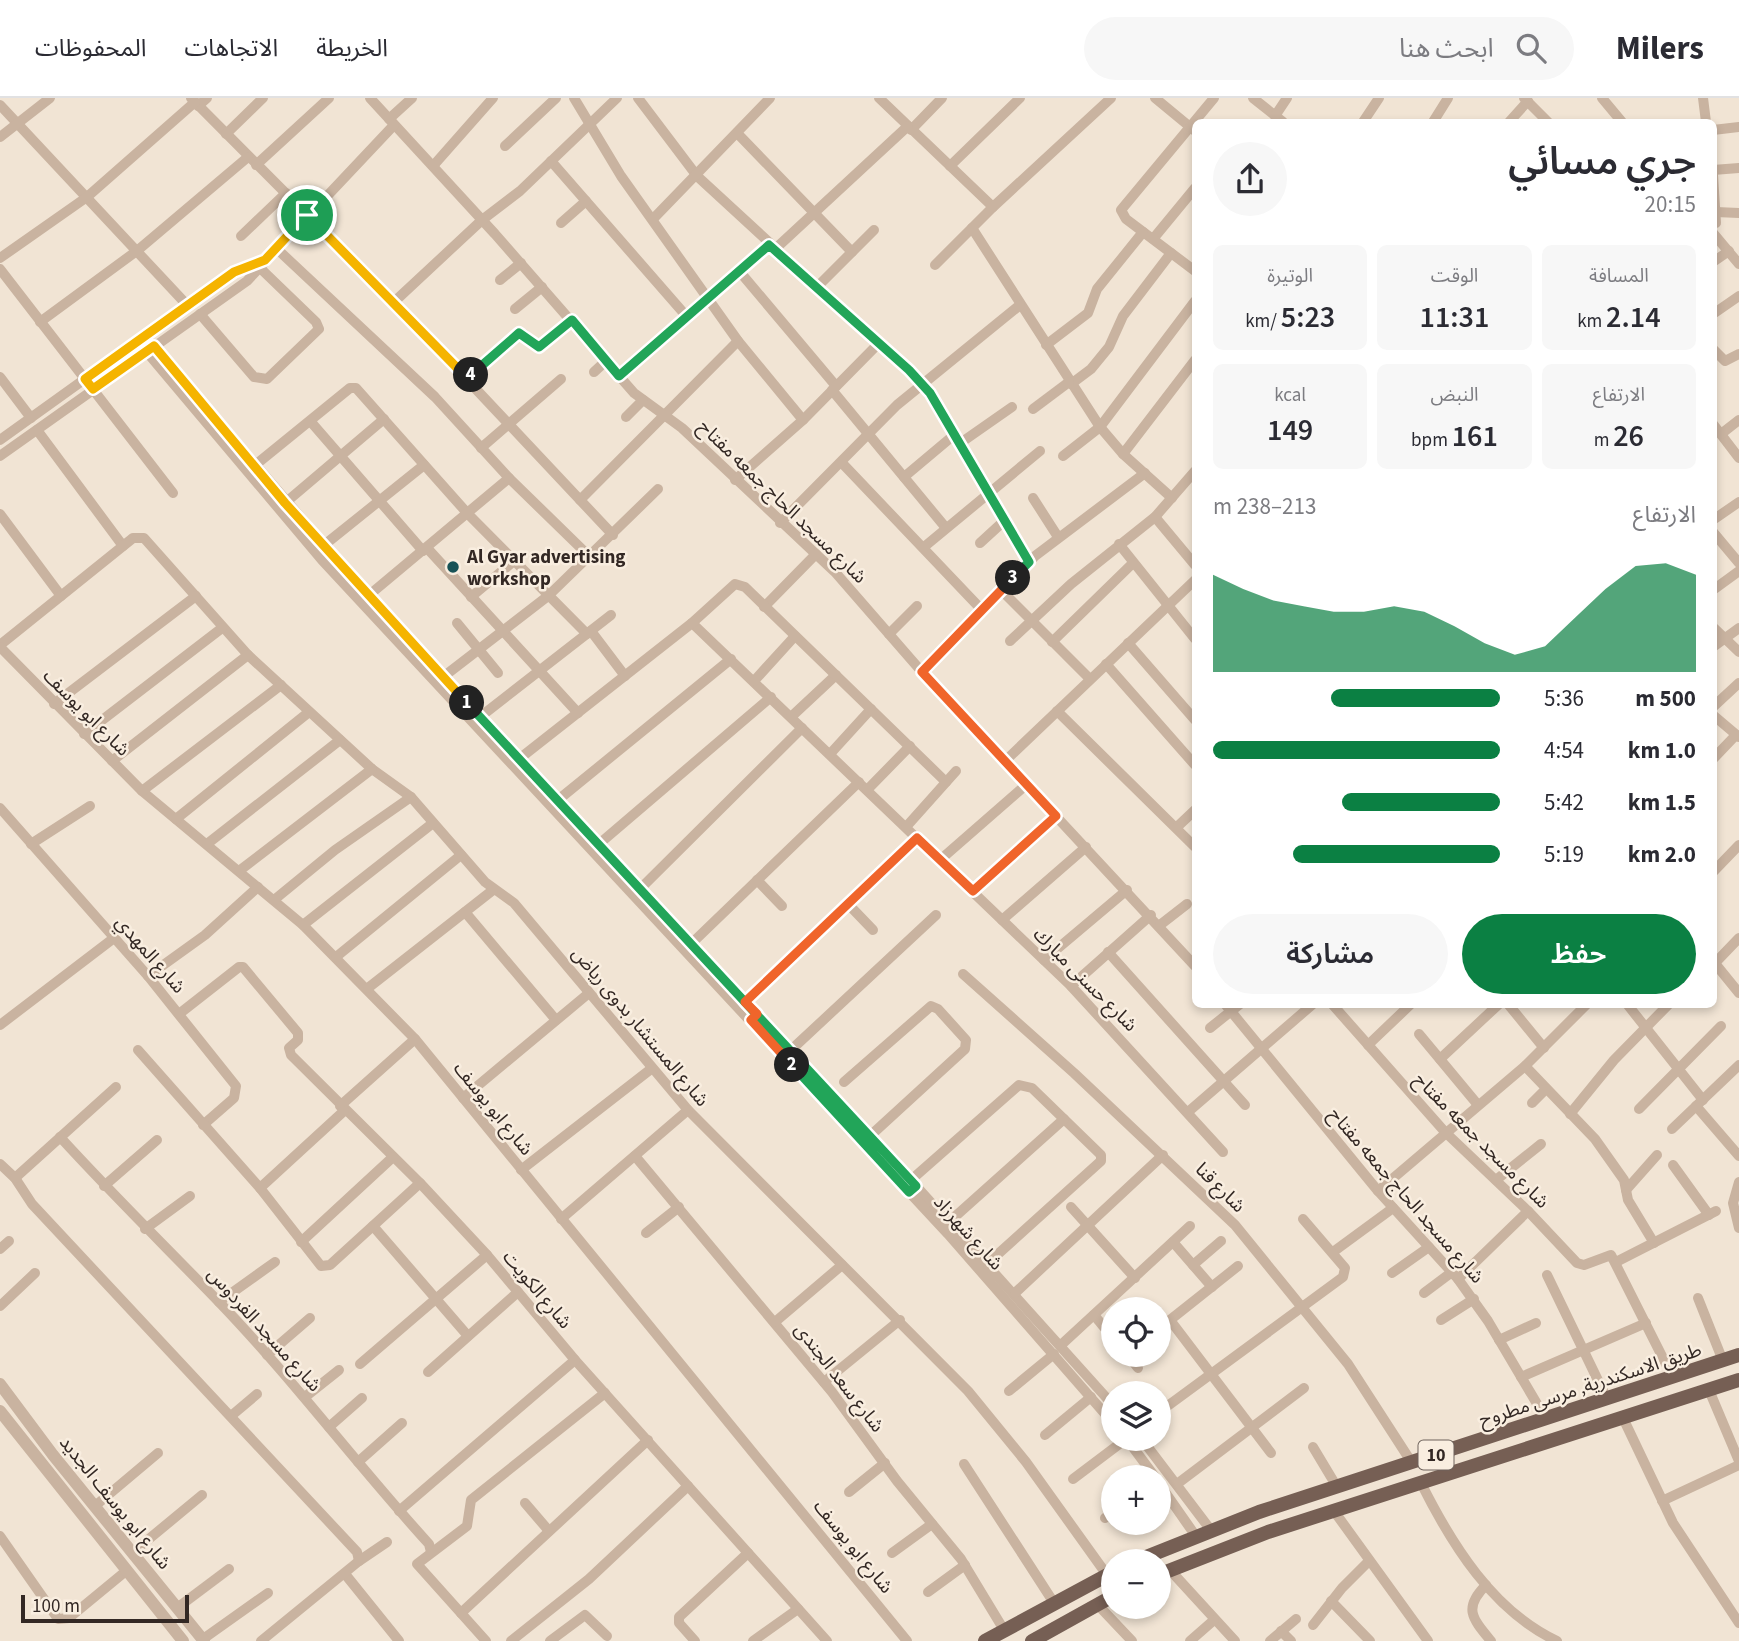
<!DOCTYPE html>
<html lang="ar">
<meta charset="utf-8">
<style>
:root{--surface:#fff;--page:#f7f7f7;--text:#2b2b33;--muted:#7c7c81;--line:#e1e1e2;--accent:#0b8043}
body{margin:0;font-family:"Source Sans 3","Noto Sans Arabic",sans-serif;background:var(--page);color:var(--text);direction:rtl;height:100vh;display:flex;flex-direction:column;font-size:26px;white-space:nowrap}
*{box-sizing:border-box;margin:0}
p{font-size:23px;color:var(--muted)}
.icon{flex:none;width:38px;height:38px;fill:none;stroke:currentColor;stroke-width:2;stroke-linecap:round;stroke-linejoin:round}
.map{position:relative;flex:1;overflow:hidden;direction:ltr}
.panel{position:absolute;left:1192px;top:21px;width:525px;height:889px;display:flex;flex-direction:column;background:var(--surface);border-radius:10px;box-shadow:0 4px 10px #0003;direction:rtl}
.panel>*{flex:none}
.tools{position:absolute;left:1101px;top:1199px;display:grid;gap:14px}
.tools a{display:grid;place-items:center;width:70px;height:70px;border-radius:50%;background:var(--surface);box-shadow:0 4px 10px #0003;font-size:35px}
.scale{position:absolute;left:21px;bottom:18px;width:168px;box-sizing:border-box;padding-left:7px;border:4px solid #332824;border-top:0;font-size:19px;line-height:24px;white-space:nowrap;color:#332824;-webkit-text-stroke:5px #f9eee0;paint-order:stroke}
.pin{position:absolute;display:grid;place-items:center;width:60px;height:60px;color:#fff;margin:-30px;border:4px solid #fff;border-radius:50%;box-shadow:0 2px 7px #0007}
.km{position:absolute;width:35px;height:35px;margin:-18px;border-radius:50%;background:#222;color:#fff;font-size:19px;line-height:35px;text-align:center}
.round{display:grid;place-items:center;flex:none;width:74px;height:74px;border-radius:37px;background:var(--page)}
.headline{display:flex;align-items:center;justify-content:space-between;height:119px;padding:0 21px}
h1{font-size:38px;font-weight:600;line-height:52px}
.figures{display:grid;grid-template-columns:repeat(3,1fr);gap:10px;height:119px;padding:7px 21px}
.figures div{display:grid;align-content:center;border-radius:10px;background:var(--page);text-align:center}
.figures b{font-size:30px;font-weight:600}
.figures small{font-size:19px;font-weight:400}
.figures p{font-size:19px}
.chart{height:196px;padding:14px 21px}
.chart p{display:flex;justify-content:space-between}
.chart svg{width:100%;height:126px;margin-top:7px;fill:var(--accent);opacity:.7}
.primary-button{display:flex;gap:14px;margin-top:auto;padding:14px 21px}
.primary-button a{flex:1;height:80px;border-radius:42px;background:var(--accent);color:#fff;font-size:28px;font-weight:600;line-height:80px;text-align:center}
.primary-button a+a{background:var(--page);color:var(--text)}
ul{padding:0 21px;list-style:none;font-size:23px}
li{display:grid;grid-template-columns:112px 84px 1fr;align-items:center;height:52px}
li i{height:18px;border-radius:9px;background:var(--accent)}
header{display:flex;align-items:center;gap:42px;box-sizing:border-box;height:98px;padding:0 35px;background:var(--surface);border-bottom:2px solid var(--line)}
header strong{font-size:33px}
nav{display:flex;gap:38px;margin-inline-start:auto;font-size:24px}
.search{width:490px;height:63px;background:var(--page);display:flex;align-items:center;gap:18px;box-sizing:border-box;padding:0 24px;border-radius:38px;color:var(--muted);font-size:26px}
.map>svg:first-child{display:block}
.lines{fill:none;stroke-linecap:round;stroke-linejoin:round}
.minor{stroke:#c9b3a0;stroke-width:10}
.tertiary{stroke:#c9b3a0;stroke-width:12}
.primary{stroke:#765f54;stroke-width:14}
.split-1-casing{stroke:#fff;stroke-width:14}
.split-2-casing{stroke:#fff;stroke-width:14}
.split-3-casing{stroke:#fff;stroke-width:14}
.split-4-casing{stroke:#fff;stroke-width:14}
.split-5-casing{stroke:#fff;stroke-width:14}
.split-1{stroke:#f5b400;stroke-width:9}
.split-2{stroke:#22a559;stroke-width:9}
.split-3{stroke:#f0652b;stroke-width:9}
.split-4{stroke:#22a559;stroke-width:9}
.split-5{stroke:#f5b400;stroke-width:9}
.poi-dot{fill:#185256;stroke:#f9eee0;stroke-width:2.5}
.labels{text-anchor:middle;stroke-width:5;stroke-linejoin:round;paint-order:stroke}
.shield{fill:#f9eee0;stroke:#6e635c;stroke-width:2}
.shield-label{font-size:18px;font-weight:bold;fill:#332824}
.street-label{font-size:19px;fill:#332824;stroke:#f9eee0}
.poi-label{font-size:19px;font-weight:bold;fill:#332824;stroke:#f9eee0;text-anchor:start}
</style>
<header>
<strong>Milers</strong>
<div class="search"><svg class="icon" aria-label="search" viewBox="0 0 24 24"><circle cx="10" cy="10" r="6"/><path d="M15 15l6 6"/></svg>ابحث هنا</div>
<nav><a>الخريطة</a><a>الاتجاهات</a><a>المحفوظات</a></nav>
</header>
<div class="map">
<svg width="1739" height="1543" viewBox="0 0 1739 1543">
<rect width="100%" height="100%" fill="#f1e4d4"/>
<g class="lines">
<g class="minor">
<path d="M191,0L394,204L613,437"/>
<path d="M370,0L495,136L634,295L682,330L835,474L922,574L1195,868"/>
<path d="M574,0L621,78L738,243L803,322"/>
<path d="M638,0L697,78L922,285L1029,464"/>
<path d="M879,0L993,109"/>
<path d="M1155,0L1195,33"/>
<path d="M1253,0L1283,24"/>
<path d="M1524,0L1548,24"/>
<path d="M1602,0L1622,24"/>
<path d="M1703,0L1706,24"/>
<path d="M0,7L188,208"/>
<path d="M198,8L207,0"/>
<path d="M1275,18L1287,0"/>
<path d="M389,21L412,0"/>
<path d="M1363,24L1379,0"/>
<path d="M1433,24L1448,0"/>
<path d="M1509,24L1528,3"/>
<path d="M911,32L942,0"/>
<path d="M1713,32L1739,29"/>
<path d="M737,35L852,154"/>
<path d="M226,36L263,0"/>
<path d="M0,39L50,0"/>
<path d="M505,48L556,0"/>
<path d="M551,63L688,220"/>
<path d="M256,67L329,0"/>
<path d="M433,68L493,0"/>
<path d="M950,68L1020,0"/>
<path d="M1713,72L1739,70"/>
<path d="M1713,77L1716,125"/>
<path d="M1716,114L1739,115"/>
<path d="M653,121L770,0"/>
<path d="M561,125L586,103"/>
<path d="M972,130L1100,329L1123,356L1172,400"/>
<path d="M1713,135L1739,166"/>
<path d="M241,138L286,95"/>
<path d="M1153,141L1195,90"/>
<path d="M277,151L435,299L509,380L590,459"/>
<path d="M774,152L908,28"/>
<path d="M0,160L87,99L195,4"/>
<path d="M1713,164L1729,153"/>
<path d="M935,167L993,109L1111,0"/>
<path d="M0,171L173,395"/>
<path d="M1195,173L1126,121L1121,112L1214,0"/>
<path d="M740,174L836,288"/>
<path d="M500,182L521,165"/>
<path d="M816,190L874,132"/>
<path d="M394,204L482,122L520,93L617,0"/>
<path d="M515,211L542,189"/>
<path d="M200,216L254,279L267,281L319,231L316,224L260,170"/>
<path d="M1713,216L1739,198"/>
<path d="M40,224L138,152L248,59"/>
<path d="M1046,247L1088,215L1097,191L1143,134"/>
<path d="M154,248L368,498L916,1088L1113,1307"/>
<path d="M1713,251L1725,263L1739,256"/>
<path d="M146,253L322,462L948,1136L1113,1325"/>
<path d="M594,274L607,262"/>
<path d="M619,278L769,147"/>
<path d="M0,279L31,320"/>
<path d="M467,280L516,236H524L539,249L572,222"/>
<path d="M1071,286L1091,271L1109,249L1123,218L1171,155"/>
<path d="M832,292L946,430"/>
<path d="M1033,311L1069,284"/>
<path d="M626,319L643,302"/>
<path d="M311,324L423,453"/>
<path d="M1713,326L1739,360"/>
<path d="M37,332L123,448"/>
<path d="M1721,336L1739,322"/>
<path d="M0,342L234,174L265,162"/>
<path d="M959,346L1012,309"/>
<path d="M481,350L561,281"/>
<path d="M1123,356L1195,262"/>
<path d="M0,358L247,183L394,27"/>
<path d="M1063,358L1100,329L1195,203"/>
<path d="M842,365L981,511"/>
<path d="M254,368L350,290H356L468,416L587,536"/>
<path d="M904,379L954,337"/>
<path d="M735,382L803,322L878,246"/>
<path d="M1033,400L1058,439"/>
<path d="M580,402L738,243"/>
<path d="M285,405L384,321"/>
<path d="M0,416L61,498"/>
<path d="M1155,419L1195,467"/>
<path d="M1713,422L1739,404"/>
<path d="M780,425L897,307L1020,207"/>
<path d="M1713,434L1739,465"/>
<path d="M980,445L1004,423"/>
<path d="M1119,446L1195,541"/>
<path d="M323,448L424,367"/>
<path d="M924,449L1040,353"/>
<path d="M427,450L578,615"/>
<path d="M1001,492L1090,581"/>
<path d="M1713,492L1739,473"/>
<path d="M368,498L509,380"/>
<path d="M471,499L514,463"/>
<path d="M764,509L816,456"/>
<path d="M457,525L498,575"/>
<path d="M692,525L1071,888L1223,1054"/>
<path d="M1713,529L1739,554"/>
<path d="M591,533L625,578"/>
<path d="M889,536L917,508"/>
<path d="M1010,543L1071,486L1155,419L1195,373"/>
<path d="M1052,544L1133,465"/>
<path d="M1128,545L1195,622"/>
<path d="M0,547L133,440H144L248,557L372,671L411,699L485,784L514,805L688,1012L968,1293L1026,1364L1107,1477"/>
<path d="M0,549L142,693L303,827L415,941L907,1543"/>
<path d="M1713,549L1739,530"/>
<path d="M1106,566L1195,667"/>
<path d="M922,574L1035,458L1145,375"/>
<path d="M443,579L548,498L658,391"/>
<path d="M754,583L795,538"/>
<path d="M54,606L196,498"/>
<path d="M1713,609L1739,585"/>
<path d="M1057,613L1195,749"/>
<path d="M1713,617L1739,639"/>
<path d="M480,619L611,517"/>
<path d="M791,619L836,577"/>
<path d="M84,636L222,530"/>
<path d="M830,656L871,611"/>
<path d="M519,661L692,525L735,486L745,489L946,684"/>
<path d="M1713,661L1736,637"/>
<path d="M112,663L248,557"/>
<path d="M1005,663L1195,482"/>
<path d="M867,692L910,648"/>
<path d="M142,693L281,587"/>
<path d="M558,702L731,561"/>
<path d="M0,710L148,878L236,988L234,1000L203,1027"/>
<path d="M176,721L309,614"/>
<path d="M906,729L956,673"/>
<path d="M1177,729L1195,712"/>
<path d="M31,746L90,708"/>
<path d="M207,746L340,642"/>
<path d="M599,746L771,599"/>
<path d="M940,762L1026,687"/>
<path d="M239,773L372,671"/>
<path d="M1713,774L1739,747"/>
<path d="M757,782L782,808"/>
<path d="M640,791L802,630"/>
<path d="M973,793L1056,718"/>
<path d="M274,802L335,752L411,699"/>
<path d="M849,807L873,832"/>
<path d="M465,814L556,922"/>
<path d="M1002,822L1086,749"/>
<path d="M303,827L433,725"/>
<path d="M1160,827L1187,806"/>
<path d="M691,846L859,684"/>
<path d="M1108,854L1245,1007"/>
<path d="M336,859L461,757"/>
<path d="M1044,862L1127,792"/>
<path d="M1713,863L1739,895"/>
<path d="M1715,865L1739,840"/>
<path d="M963,876L1074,975L1235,1127L1348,1266L1412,1365"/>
<path d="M148,878L205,837L258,789"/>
<path d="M1071,888L1151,817"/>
<path d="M368,890L493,792"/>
<path d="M745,903L917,740"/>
<path d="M1225,906L1378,1093L1458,1181L1488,1223L1546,1321"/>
<path d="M1332,906L1445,1034L1528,1113L1577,1165L1584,1167L1611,1157L1673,1280"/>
<path d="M1508,906L1544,950"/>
<path d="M1627,906L1703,1002"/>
<path d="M179,916L239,869H243L298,935V942L289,950L291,957L420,1085L487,1157L575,1262L827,1543"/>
<path d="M0,927L114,840"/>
<path d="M1210,930L1240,906"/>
<path d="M1419,936L1478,1007"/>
<path d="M1368,947L1411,906"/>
<path d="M138,952L260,1090L321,1168L330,1167L420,1085"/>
<path d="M791,952L936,817"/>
<path d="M1440,961L1499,906"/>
<path d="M1525,968L1595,1041L1624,1082L1628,1102L1654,1145"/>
<path d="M844,984L931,908L938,911L966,942L965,951L870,1038"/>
<path d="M463,1000L589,895"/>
<path d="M1532,1005L1546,991"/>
<path d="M340,1008L415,941"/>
<path d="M1696,1008L1739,1058"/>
<path d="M1639,1011L1721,928"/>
<path d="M1188,1014L1313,906"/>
<path d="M1570,1016L1614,962L1669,906"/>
<path d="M1672,1031L1739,967"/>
<path d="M60,1039C112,1096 166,1149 219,1204C293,1281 357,1367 429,1446L431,1454"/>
<path d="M635,1058L832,1294L897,1383L961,1461L1004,1532"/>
<path d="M0,1066L15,1080L32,1106L357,1454L359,1463"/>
<path d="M1673,1067L1709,1117"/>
<path d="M521,1072L651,971"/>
<path d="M15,1080L116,989"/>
<path d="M911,1082L1019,987L1032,990L1101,1057V1063L988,1165"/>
<path d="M1496,1082L1541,1046"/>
<path d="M1739,1084L1733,1105L1739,1130"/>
<path d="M104,1088L157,1042"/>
<path d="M260,1090L344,1013"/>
<path d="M1626,1092L1657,1057"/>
<path d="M1378,1093L1525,968L1587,906"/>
<path d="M1071,1109L1135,1180"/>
<path d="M561,1121L688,1012"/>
<path d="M949,1124L1064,1021"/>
<path d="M373,1128L468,1238"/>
<path d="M145,1131L190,1098"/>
<path d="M646,1135L679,1109"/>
<path d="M301,1144L393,1059"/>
<path d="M1173,1144L1212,1189"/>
<path d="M0,1151L9,1143"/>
<path d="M1333,1154L1393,1110"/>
<path d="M1616,1164L1716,1113"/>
<path d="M1193,1167L1221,1143"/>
<path d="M1238,1168L1170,1222L1271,1355"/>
<path d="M1392,1175L1429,1149"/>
<path d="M1547,1177L1607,1301"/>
<path d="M1458,1181L1528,1113"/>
<path d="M1015,1195L1163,1057"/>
<path d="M1424,1195L1452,1174"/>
<path d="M1698,1200L1723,1263"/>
<path d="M219,1204L275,1164"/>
<path d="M0,1208L35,1175"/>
<path d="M1094,1217L1113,1240"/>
<path d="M1441,1222L1474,1201"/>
<path d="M775,1224L842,1167"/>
<path d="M1499,1242L1536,1225"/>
<path d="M1061,1247L1190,1128"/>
<path d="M1127,1256L1138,1270"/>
<path d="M267,1257L310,1220"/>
<path d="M360,1266L487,1157"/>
<path d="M428,1274L518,1194"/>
<path d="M1521,1279L1646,1225"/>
<path d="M824,1284L900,1222"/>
<path d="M1709,1292L1739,1363"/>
<path d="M1009,1293L1054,1256"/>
<path d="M305,1299L339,1272"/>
<path d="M1158,1315L1343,1179L1345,1170L1303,1121"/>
<path d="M231,1318L257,1296"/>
<path d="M1623,1320L1673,1425L1739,1525"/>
<path d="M329,1329L362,1300"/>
<path d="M1045,1337L1091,1299"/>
<path d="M1126,1340L1155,1379"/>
<path d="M1141,1340L1210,1431"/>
<path d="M1313,1349L1337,1389"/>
<path d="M358,1364L402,1325"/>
<path d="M964,1366L1054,1505"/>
<path d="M1073,1381L1126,1341"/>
<path d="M1158,1384L1195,1437"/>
<path d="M1421,1385C1452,1447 1493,1513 1557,1543"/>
<path d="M1177,1386L1304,1290"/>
<path d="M849,1394L885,1365"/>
<path d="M1662,1403L1739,1367"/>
<path d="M525,1405L549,1433"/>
<path d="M95,1408L158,1355"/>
<path d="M399,1413L575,1262"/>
<path d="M1334,1413L1428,1543"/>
<path d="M1105,1420L1113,1413"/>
<path d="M0,1438L58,1521L69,1520L126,1473"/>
<path d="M132,1455L202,1397"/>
<path d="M892,1455L932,1426"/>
<path d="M1170,1472L1235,1543"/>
<path d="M345,1476L399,1543"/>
<path d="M1486,1487C1463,1510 1472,1520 1491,1543"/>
<path d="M928,1494L965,1467"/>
<path d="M1331,1503L1370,1543"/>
<path d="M1097,1506L1132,1543"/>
<path d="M177,1510L229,1471"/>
<path d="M461,1515L648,1342"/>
<path d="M1313,1527L1342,1490L1368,1464"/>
<path d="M1281,1533L1291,1543"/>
<path d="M203,1541L268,1495"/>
<path d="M261,1543L359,1463L387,1444"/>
<path d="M486,1543L417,1466L467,1428L471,1402L605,1295"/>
<path d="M511,1543L589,1481L688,1388"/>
<path d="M550,1543L585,1517L607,1538"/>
<path d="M695,1543L679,1525V1519L748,1455"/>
<path d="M753,1543L798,1511"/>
<path d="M1190,1543L1214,1522"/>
<path d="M1270,1543L1296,1521"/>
</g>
<g class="tertiary">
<path d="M0,1286L53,1357L204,1543"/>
<path d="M0,1313L183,1543"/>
</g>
<g class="primary">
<path d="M1136,1463L1259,1414L1739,1257"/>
<path d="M1158,1477L1268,1434L1739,1282"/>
<path d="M985,1543L1113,1474"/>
<path d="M1032,1543L1113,1498"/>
</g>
</g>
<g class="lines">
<defs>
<path id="split-1" d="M307,117L265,162L234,174L85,281L93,291L154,248L285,405L467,605"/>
<path id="split-2" d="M467,605L916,1088L909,1094L792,967"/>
<path id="split-3" d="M792,967L751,922L757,916L745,904L917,740L973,793L1056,718L922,574L1013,480"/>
<path id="split-4" d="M471,277L519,235L539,249L572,222L619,278L769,147L909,272L930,295L1029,464L1013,480"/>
<path id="split-5" d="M307,117L467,280L471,277"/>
</defs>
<use href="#split-1" class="split-1-casing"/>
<use href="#split-2" class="split-2-casing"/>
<use href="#split-3" class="split-3-casing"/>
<use href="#split-4" class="split-4-casing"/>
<use href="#split-5" class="split-5-casing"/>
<use href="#split-1" class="split-1"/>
<use href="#split-2" class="split-2"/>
<use href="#split-3" class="split-3"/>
<use href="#split-4" class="split-4"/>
<use href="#split-5" class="split-5"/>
</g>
<circle class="poi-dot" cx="453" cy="469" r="7"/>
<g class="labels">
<rect class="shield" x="1418.5" y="1342.5" width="35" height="29" rx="5"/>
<g class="shield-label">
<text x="1436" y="1363">10</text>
</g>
<g class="street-label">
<text transform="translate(783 403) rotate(44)" y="7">شارع مسجد الحاج جمعه مفتاح</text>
<text transform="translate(87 614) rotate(45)" y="7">شارع ابو يوسف</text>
<text transform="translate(151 856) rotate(49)" y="7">شارع المهدي</text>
<text transform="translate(1086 881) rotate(45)" y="7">شارع حسنى مبارك</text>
<text transform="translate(641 928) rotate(50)" y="7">شارع المستشار بدوى رياض</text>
<text transform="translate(494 1010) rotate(51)" y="7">شارع ابو يوسف</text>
<text transform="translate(1482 1042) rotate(45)" y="7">شارع مسجد جمعه مفتاح</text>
<text transform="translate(1221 1089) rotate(45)" y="7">شارع قنا</text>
<text transform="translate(1407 1097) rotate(49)" y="7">شارع مسجد الحاج جمعه مفتاح</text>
<text transform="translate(969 1134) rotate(48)" y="7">شارع شهرزاد</text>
<text transform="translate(538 1191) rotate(50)" y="7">شارع الكويت</text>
<text transform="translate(265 1231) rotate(48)" y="7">شارع مسجد الفردوس</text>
<text transform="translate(840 1279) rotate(52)" y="7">شارع سعد الجندى</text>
<text transform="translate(1590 1286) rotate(-18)" y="7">طريق الاسكندرية, مرسى مطروح</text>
<text transform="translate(116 1404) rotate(51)" y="7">شارع ابو يوسف الجديد</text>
<text transform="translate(854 1448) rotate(51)" y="7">شارع ابو يوسف</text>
</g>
<g class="poi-label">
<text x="467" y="465">Al Gyar advertising<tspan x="467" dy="22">workshop</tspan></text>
</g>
</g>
</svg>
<div class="tools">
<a><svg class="icon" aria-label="locate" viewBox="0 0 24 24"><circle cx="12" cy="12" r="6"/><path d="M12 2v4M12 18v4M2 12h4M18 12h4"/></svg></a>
<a><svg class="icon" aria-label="layers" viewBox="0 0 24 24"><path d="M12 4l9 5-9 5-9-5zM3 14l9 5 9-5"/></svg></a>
<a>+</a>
<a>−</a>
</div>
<div class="scale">100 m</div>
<div class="pin" style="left:307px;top:117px;background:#1e9e55"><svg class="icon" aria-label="arrive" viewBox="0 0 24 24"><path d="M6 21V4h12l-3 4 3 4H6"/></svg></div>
<b class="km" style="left:467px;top:605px">1</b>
<b class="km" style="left:792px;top:967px">2</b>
<b class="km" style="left:1013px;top:480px">3</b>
<b class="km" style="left:471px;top:277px">4</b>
<section class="panel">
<div class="headline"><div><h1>جري مسائي</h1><p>20:15</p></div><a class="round"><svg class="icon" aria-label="share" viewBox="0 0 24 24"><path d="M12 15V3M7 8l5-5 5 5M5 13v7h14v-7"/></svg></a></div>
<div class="figures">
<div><p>المسافة</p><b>2.14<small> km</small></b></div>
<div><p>الوقت</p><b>11:31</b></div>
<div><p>الوتيرة</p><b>5:23<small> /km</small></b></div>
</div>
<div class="figures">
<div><p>الارتفاع</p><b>26<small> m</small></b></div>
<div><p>النبض</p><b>161<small> bpm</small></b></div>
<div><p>kcal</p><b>149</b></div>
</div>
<div class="chart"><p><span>الارتفاع</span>213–238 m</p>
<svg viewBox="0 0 160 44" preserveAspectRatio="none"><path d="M0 44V10L10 15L20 19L30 21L40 23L50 23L60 21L70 23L80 28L90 34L100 38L110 35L120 25L130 15L140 7L150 6L160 10V44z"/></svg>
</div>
<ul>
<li><b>500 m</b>5:36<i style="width:59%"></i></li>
<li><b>1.0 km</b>4:54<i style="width:100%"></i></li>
<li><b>1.5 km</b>5:42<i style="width:55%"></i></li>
<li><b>2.0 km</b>5:19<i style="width:72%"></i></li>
</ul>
<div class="primary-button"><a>حفظ</a><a>مشاركة</a></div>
</section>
</div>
